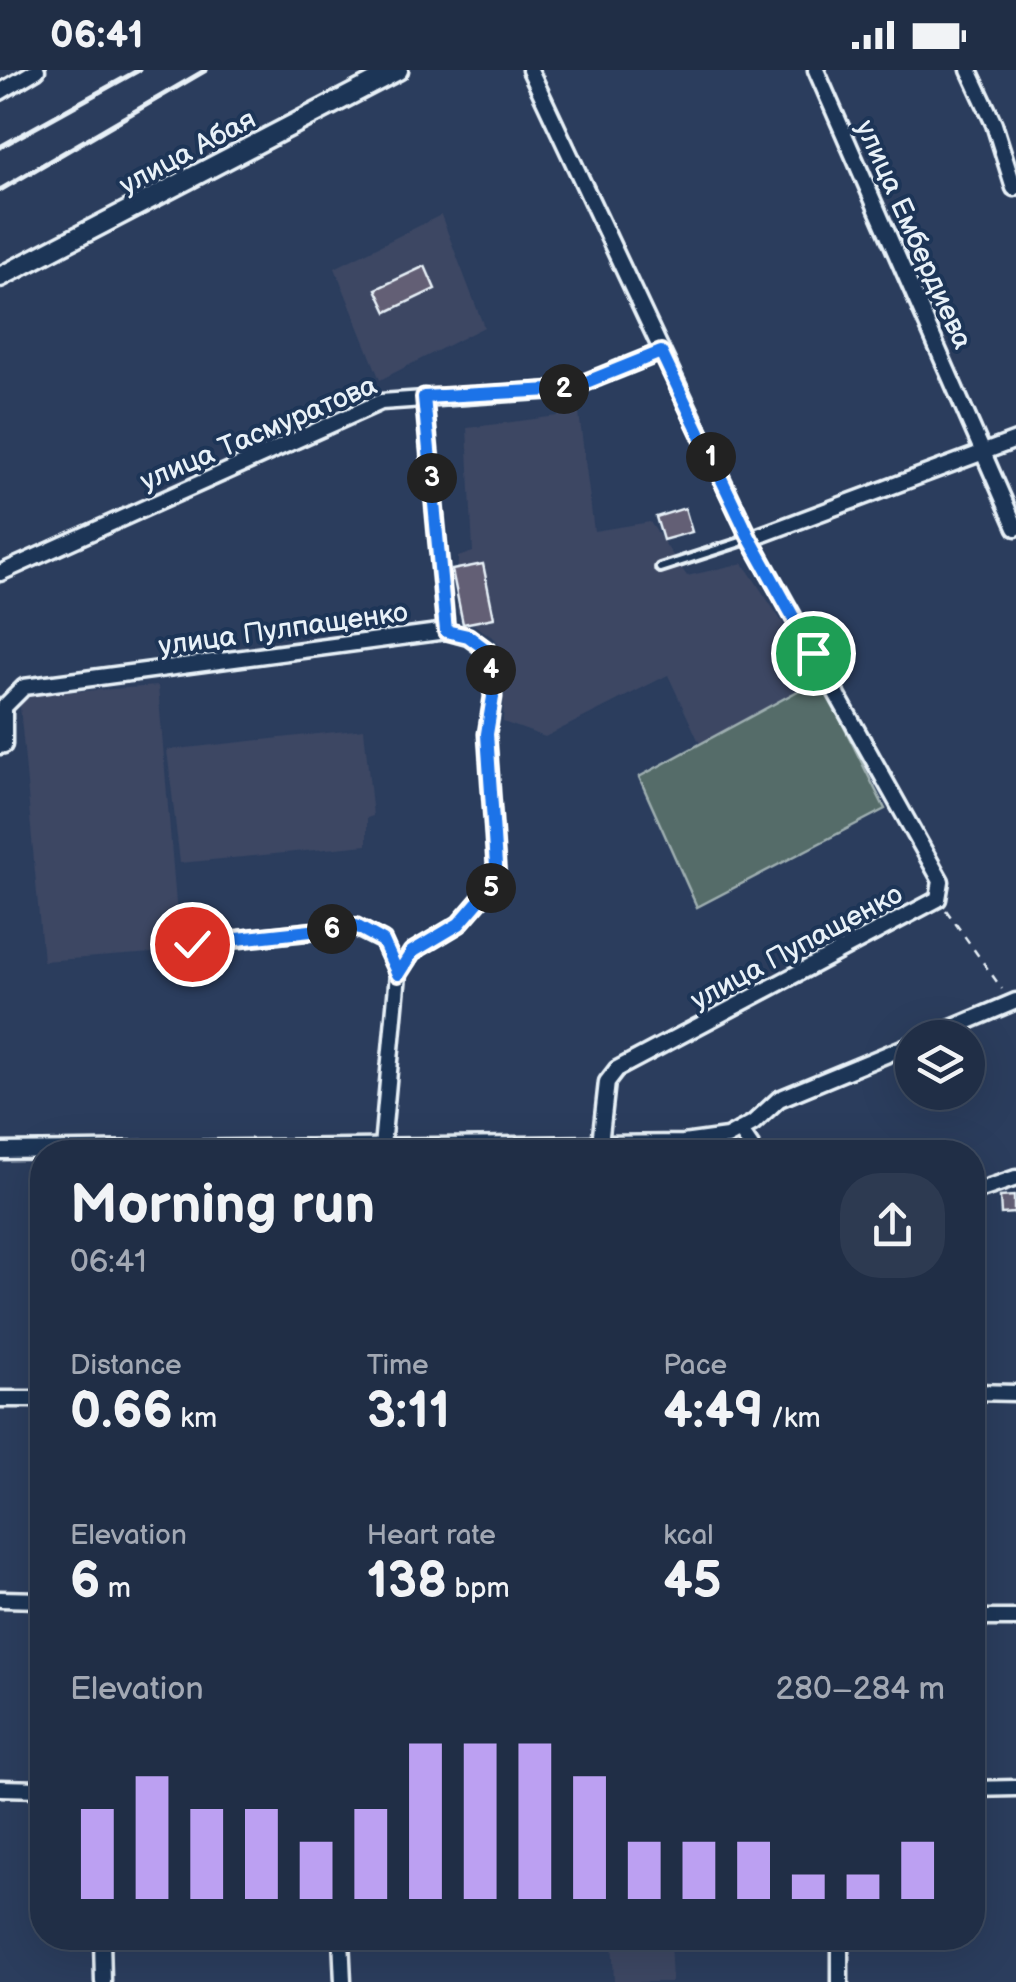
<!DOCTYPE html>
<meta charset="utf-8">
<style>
:root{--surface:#202e46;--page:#2d3a51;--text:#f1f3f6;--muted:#a2a8b3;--line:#3d4a5f;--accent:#bca0f2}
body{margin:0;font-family:"Balsamiq Sans",sans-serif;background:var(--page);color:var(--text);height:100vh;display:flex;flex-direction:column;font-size:38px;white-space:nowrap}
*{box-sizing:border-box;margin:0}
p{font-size:32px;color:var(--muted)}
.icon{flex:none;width:55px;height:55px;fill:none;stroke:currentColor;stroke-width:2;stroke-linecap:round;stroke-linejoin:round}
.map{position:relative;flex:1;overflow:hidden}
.details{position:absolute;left:30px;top:1070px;width:955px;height:810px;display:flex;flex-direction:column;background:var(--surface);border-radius:40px;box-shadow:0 10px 40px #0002,0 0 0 2px var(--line)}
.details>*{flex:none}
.buttons{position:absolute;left:895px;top:950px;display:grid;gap:20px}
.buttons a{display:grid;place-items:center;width:90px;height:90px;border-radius:50%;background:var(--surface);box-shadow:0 10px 40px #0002,0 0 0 2px var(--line);font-size:50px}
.pin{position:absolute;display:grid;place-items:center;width:85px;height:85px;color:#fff;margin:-42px;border:5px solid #fff;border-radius:50%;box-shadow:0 2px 10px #0007}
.km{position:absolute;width:50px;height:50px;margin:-25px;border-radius:50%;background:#222;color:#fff;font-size:28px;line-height:50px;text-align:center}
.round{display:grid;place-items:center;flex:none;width:105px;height:105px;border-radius:40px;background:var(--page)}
.summary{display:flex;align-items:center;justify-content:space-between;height:170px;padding:0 40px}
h1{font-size:55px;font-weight:800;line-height:75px}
.metrics{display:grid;grid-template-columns:repeat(3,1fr);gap:15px;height:170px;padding:10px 40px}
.metrics div{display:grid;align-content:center}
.metrics b{font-size:50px;font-weight:800}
.metrics small{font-size:28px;font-weight:400}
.metrics p{font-size:28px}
.chart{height:280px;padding:20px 40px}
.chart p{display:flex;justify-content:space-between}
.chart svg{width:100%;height:180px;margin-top:10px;stroke:var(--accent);stroke-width:6}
.status{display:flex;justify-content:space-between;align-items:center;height:70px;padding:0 50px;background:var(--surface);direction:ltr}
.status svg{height:28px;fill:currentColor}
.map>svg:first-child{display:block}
.built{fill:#3c4764}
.green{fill:#546c69;stroke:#9eaeb0;stroke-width:2.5}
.building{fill:#645f74;stroke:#e8f1f8;stroke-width:2.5}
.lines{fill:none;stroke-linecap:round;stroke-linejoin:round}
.lane-casing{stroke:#e8f1f8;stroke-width:14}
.street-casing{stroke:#e8f1f8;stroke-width:21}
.secondary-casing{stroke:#e8f1f8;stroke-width:25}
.path{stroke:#e8f1f8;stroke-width:2.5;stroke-dasharray:8 8;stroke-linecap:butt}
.lane{stroke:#1d3557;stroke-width:6}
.street{stroke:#1d3557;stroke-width:14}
.secondary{stroke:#1d3557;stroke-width:18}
.rail{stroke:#e8f1f8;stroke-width:5}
.route-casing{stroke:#fff;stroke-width:20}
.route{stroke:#1a73e8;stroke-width:12}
.labels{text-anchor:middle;stroke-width:8;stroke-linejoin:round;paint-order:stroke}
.street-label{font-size:28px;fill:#e8f1f8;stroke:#1d3557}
</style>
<div class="status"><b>06:41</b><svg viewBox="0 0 49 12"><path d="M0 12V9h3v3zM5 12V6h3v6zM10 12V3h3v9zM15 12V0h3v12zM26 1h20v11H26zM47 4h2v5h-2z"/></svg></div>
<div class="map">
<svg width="1016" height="1912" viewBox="0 0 1016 1912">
<rect width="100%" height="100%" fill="#2b3d5d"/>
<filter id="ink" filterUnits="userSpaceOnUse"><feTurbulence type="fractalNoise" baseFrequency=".01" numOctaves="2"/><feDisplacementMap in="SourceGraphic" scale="20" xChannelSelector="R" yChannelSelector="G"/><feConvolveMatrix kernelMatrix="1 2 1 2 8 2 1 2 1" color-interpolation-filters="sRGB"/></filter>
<g filter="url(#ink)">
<g class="built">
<path d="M441,145L484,257L380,310L335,198Z"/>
<path d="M579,343L594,461L650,452L687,506L743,493L820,609L700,674L668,605L545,667L503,652L505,587L495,569L457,543L458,487L473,482L467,358Z"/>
<path d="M158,616L180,881L43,891L19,625Z"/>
<path d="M364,659L373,746L367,748V775L180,793L167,680Z"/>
<path d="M981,1134L986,1312L972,1310V1136Z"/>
<path d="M612,1868H670L672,1912H614Z"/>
</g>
<path class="green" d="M820,609L885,739L697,837L639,707Z"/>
<g class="building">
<path d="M425,196L435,219L387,242L376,219Z"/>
<path d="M685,438L692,462L663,470L656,447Z"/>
<path d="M483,494L494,548L463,554L452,500Z"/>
<path d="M1014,1126V1143L1001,1144L1000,1127Z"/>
</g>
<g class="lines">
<defs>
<path id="lane" d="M660,498L750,469"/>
<g id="street">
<path d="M530,0L750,469L941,811L938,829L617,999L607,1012L600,1074"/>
<path d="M816,0L1016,458"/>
<path d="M969,0L994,54L1014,118"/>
<path d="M0,22L37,0"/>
<path d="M424,327L446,561"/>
<path d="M750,469L1016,370"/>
<path d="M0,503L381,332L569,319L661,282"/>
<path d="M0,676L4,675V637L24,617L446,561L468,567L489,582L493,627L487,664L497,810L459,854L412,882L398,904L382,1077"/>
<path d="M192,874L355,857L383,871L398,904"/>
<path d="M928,968L1016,931"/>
<path d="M740,1060L755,1082"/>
<path d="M0,1081L683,1073L727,1067L753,1053L779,1029L912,974"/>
<path d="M972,1123L1016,1108"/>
<path d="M972,1322L1016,1323"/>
<path d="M0,1329H42"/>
<path d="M0,1529L42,1530"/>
<path d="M972,1548H1016"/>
<path d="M0,1718L42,1719"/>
<path d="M972,1719L1016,1718"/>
<path d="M102,1868L103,1912"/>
<path d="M341,1868L343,1912"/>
<path d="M840,1868V1912"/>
</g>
<path id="secondary" d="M0,207L398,0"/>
</defs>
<use href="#lane" class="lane-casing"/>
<use href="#street" class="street-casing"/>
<use href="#secondary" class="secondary-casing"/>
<path class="path" d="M946,840L1002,919"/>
<use href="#lane" class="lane"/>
<use href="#street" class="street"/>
<use href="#secondary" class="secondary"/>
<g class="rail">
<path d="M0,77L139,0"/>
<path d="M0,120L206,0"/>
</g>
</g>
</g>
<g class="lines" filter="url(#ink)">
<defs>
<path id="route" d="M192,874L356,856L383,871L398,904L412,882L459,854L497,810L487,664L493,627L489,582L468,566L446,561L424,327L569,319L661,282L750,469L813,583"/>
</defs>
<use href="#route" class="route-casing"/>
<use href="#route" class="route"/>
</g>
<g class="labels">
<g class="street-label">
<text transform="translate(187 81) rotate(-28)" y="10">улица Абая</text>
<text transform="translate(915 164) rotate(66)" y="10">улица Ембердиева</text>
<text transform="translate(258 362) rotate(-23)" y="10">улица Тасмуратова</text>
<text transform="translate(283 558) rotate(-8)" y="10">улица Пулпащенко</text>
<text transform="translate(796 876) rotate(-28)" y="10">улица Пупащенко</text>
</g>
</g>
</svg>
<div class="buttons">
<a><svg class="icon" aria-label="layers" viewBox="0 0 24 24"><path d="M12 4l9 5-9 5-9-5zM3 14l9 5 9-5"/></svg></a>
</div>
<div class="pin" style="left:813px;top:583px;background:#1e9e55"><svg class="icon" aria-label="arrive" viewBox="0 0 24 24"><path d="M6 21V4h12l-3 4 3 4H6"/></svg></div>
<div class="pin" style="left:192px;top:874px;background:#d93025"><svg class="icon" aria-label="check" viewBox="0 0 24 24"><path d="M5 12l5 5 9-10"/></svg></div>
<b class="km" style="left:711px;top:387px">1</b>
<b class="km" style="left:564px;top:319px">2</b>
<b class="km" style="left:432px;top:408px">3</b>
<b class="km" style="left:491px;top:600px">4</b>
<b class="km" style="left:491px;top:818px">5</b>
<b class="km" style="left:332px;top:859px">6</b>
<section class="details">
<div class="summary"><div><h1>Morning run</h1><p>06:41</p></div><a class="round"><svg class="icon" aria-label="share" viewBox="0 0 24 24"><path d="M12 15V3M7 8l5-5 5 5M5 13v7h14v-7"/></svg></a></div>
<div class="metrics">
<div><p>Distance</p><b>0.66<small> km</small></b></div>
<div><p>Time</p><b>3:11</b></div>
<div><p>Pace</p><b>4:49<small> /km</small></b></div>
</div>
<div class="metrics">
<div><p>Elevation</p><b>6<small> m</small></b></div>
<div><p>Heart rate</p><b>138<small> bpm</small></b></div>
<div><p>kcal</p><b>45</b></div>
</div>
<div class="chart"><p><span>Elevation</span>280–284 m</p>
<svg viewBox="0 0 160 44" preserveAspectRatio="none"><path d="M5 44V22M15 44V14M25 44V22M35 44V22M45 44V30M55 44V22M65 44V6M75 44V6M85 44V6M95 44V14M105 44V30M115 44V30M125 44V30M135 44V38M145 44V38M155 44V30"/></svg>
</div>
</section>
</div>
